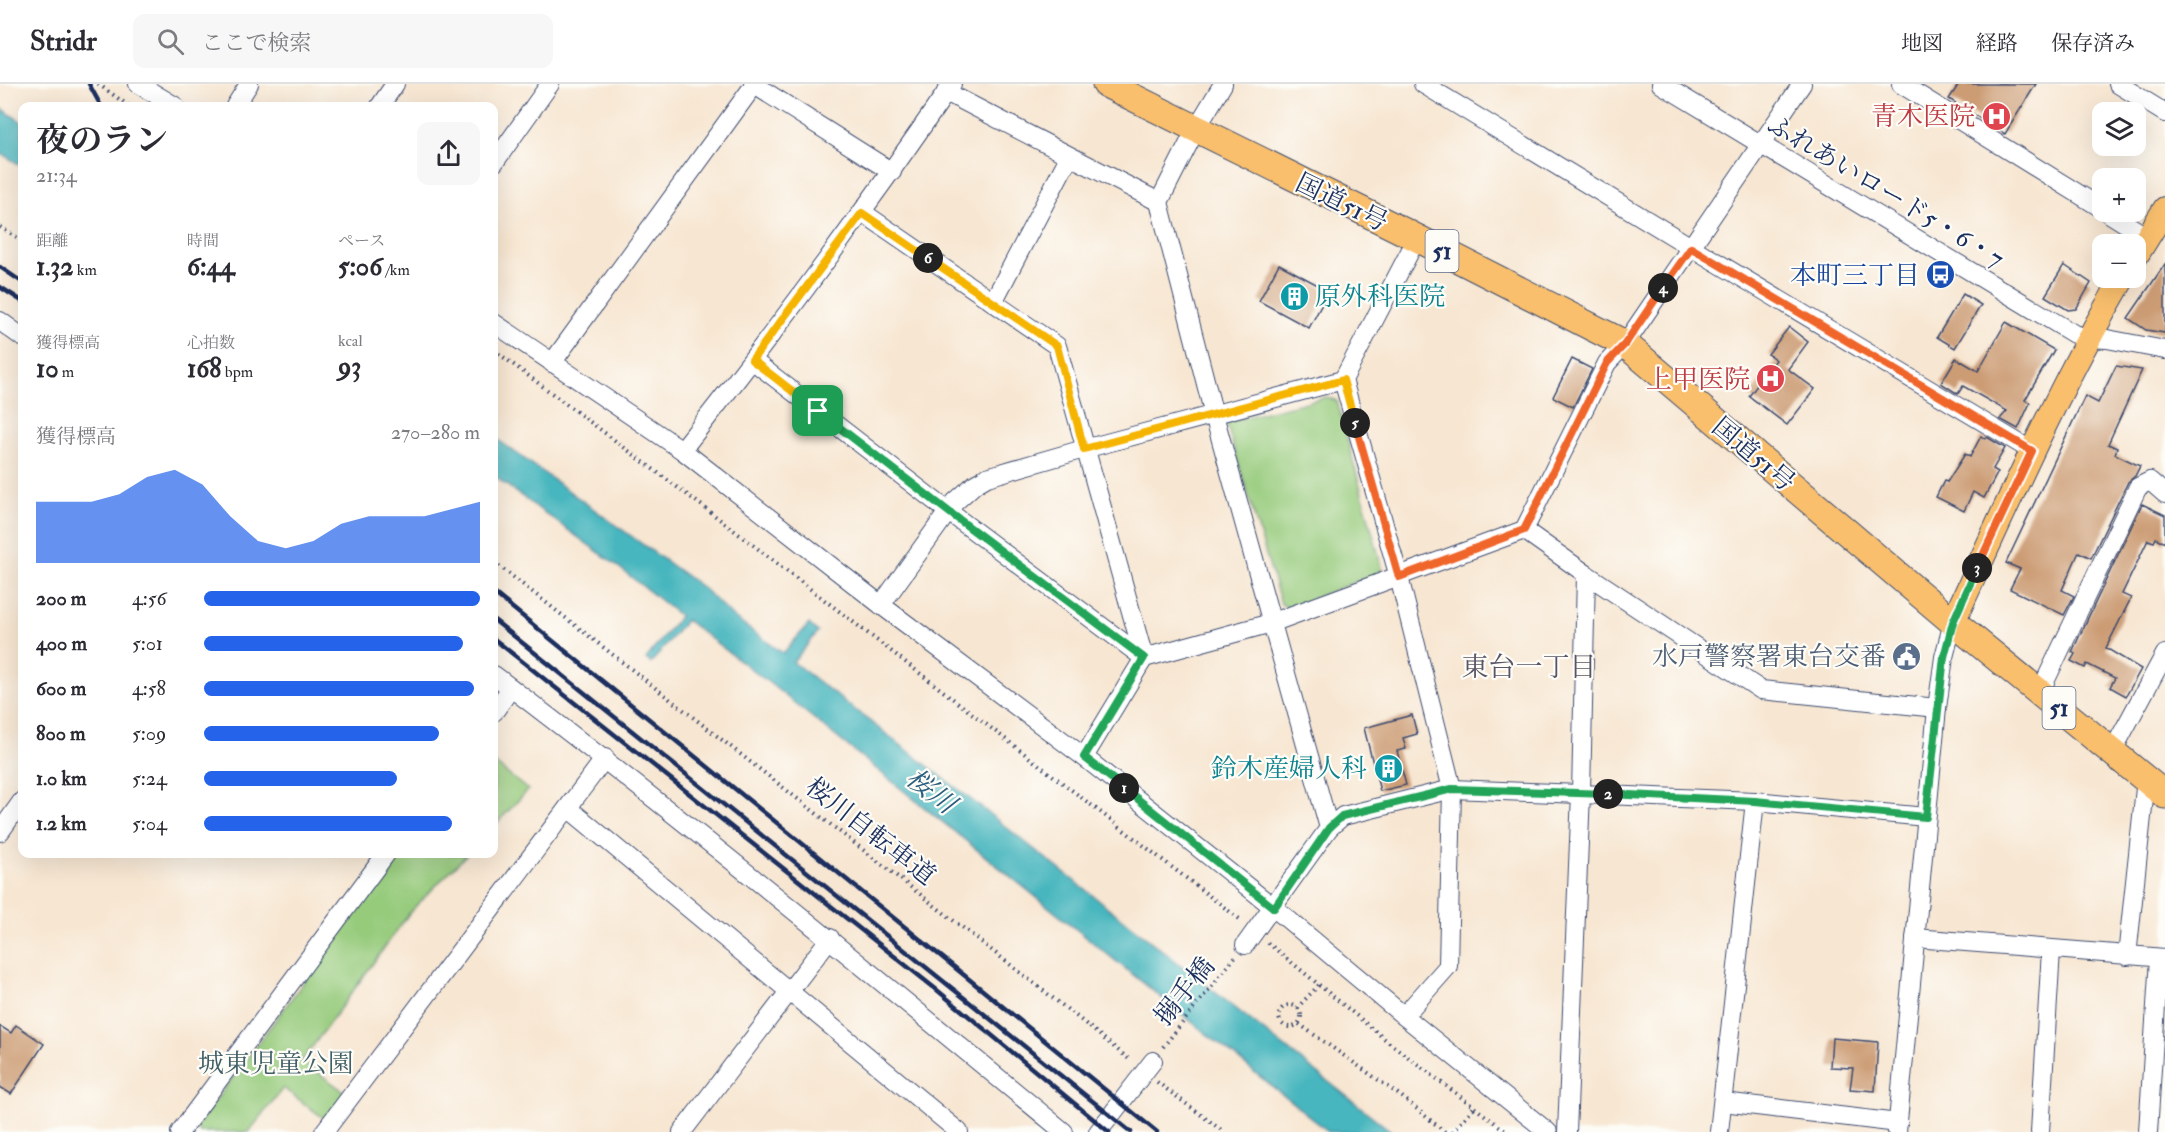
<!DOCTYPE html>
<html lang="ja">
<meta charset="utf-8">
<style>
:root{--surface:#fff;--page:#f7f7f7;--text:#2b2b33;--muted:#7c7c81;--line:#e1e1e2;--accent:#2563eb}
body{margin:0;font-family:"IM FELL Double Pica","Noto Serif JP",serif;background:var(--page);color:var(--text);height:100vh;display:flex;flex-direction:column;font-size:22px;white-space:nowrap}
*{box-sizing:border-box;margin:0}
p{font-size:20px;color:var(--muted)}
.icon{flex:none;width:33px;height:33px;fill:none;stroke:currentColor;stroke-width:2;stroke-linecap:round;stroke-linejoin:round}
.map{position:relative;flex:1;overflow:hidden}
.drawer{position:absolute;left:18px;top:18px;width:480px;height:756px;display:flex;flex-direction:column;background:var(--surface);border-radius:12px;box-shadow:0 6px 24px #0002}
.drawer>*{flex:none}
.fabs{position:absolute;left:2092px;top:18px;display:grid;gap:12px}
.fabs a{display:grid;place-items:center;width:54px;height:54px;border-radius:12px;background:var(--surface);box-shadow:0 6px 24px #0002;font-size:30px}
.pin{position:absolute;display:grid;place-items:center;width:51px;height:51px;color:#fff;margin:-26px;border-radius:12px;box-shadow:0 3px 9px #0006}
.km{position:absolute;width:30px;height:30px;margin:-15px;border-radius:50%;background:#222;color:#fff;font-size:16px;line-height:30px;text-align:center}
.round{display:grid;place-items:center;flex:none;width:63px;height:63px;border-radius:12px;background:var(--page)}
.overview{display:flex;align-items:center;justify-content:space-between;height:102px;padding:0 18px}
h1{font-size:33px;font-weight:700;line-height:45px}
.stats{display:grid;grid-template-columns:repeat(3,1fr);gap:9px;height:102px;padding:6px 18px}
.stats div{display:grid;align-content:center}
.stats b{font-size:26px;font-weight:700}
.stats small{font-size:16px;font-weight:400}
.stats p{font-size:16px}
.chart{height:168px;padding:12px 18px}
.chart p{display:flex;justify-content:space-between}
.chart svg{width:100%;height:108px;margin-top:6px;fill:var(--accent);opacity:.7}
ul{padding:0 18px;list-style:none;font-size:20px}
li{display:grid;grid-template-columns:96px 72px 1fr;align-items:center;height:45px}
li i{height:15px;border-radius:8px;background:var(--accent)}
header{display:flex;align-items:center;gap:36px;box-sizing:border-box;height:84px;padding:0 30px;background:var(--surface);border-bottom:2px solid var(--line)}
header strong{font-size:28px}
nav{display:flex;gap:33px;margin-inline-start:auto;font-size:21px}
.search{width:420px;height:54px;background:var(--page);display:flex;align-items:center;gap:15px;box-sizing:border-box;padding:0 21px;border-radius:12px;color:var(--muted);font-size:22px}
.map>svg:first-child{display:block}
.green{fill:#96cb7c;stroke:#587d6d;stroke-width:1.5}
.water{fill:#47b6be;stroke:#31728e;stroke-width:1.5}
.building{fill:#cc9c75}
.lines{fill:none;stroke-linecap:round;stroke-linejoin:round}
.minor-casing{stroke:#3c4a6f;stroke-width:20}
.major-casing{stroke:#3c4a6f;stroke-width:26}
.highway-casing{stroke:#3c4a6f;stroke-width:29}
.path{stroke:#3c4a6f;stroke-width:4;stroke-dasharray:1.5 4.5;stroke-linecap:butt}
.minor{stroke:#fff;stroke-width:18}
.major{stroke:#f9bf6d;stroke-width:24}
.highway{stroke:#f9bf6d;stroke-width:27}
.rail{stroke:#1b2f5e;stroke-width:4.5}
.split-1-casing{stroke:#fff;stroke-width:12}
.split-2-casing{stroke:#fff;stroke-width:12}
.split-3-casing{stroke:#fff;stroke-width:12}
.split-4-casing{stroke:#fff;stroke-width:12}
.split-5-casing{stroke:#fff;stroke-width:12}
.split-6-casing{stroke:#fff;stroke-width:12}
.split-7-casing{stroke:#fff;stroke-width:12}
.split-1{stroke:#22a559;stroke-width:8}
.split-2{stroke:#22a559;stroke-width:8}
.split-3{stroke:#22a559;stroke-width:8}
.split-4{stroke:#f0652b;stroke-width:8}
.split-5{stroke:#f0652b;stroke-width:8}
.split-6{stroke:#f5b400;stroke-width:8}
.split-7{stroke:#f5b400;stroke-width:8}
.labels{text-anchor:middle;stroke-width:4.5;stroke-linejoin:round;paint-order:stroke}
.shield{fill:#fdfcf7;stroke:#5f6c8c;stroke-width:1.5}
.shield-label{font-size:24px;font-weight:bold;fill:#1b2f5e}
.health-label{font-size:26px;fill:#be3a42;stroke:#fdfcf7;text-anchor:end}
.street-label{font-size:26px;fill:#1b2f5e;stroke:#fdfcf7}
.transit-label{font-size:26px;fill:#164399;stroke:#fdfcf7;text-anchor:end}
.culture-label{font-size:26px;fill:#0d838f;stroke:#fdfcf7;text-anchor:start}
.service-label{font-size:26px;fill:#4e5e75;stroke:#fdfcf7;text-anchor:end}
.park-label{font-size:26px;fill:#405e67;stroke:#fdfcf7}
.neighbourhood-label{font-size:27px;fill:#595566;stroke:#fdfcf7}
.water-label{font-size:27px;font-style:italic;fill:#2a5e80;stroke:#fdfcf7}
</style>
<header>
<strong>Stridr</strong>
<div class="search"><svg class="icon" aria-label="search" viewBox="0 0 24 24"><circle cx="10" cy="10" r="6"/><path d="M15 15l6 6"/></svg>ここで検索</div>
<nav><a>地図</a><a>経路</a><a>保存済み</a></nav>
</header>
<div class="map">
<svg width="2165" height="1048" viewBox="0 0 2165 1048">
<rect width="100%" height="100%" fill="#fdfcf7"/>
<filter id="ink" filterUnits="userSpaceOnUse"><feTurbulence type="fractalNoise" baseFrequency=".0167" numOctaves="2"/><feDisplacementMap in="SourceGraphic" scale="12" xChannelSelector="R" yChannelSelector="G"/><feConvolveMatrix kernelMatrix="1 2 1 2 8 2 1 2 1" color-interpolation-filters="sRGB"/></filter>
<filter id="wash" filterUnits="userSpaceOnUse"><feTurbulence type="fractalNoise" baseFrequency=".008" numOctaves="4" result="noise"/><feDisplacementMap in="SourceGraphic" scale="24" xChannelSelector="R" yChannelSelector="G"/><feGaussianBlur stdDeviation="1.35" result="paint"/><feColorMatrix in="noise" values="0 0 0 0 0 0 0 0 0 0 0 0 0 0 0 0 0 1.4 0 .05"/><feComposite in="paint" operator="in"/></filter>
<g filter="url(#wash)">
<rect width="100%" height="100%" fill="#f7e6d1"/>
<g class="green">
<path d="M1327,313L1337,317L1382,484L1379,489L1288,524L1281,520L1226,338Z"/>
<path d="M494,679L528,706L494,742Z"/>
<path d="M399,770H467L411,827L302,977L346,1009L325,1035L283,1004L249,1048H200L195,1044Z"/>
</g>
<g class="water">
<path d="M0,24L22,38V82L0,69Z"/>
<path d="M494,353L703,504L734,534L783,569L809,540L818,548L793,578L977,720L1392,1048H1329L768,598L686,536L651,579L646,575L680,532L616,481L494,392Z"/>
</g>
<g id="blocks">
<g class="building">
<path d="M1959,0H2036L2005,50L1949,15Z"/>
<path d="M1279,180L1329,207L1309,244L1259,217Z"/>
<path d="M2165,180V249L2146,246L2128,234Z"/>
<path d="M2064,181L2091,199L2076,225L2068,226L2045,212Z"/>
<path d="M1963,210L1981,221L1955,264L1937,253Z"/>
<path d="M2006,238L2054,266L2025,316L2030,319L2018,345L2000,335L2007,327L1963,302L1958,310L1941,299L1956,274L1978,287Z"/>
<path d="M1789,243L1808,258L1788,285L1815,305L1787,341L1749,312L1776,276L1768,270Z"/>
<path d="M1572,275L1592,285L1573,323L1553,313Z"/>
<path d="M2116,282L2142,286L2108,360L2117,364L2115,370L2140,382L2135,392L2128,398L2091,474L2079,468L2062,506L2074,512L2064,531L2010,505L2020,485L2006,479L2085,312L2098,319Z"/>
<path d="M1981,352L1985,355L1987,353L2005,364L1993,385L1998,388L1984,414L1973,408L1964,427L1936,413L1944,397L1947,398L1965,370L1970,373Z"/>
<path d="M2142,420L2165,431V459L2156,454L2154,458L2148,456L2122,510L2131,514L2106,564L2141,585L2126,612L2110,603L2115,594L2087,580L2085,584L2071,577L2075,570L2072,568Z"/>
<path d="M1412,631L1417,650L1403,654L1406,665L1397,667L1406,701L1380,707L1364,644Z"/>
<path d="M16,941L44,960L11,1010L0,1003V942L11,949Z"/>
<path d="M1832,954L1878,958L1875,1007L1850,1005L1853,984L1830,983Z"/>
</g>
</g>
</g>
<g filter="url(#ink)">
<use href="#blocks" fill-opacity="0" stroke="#3c4a6f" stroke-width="1.5"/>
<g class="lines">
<defs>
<g id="minor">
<path d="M138,0L175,22"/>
<path d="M753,0L892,88"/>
<path d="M1223,0L1196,45L1159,118L1214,331L1329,744L1245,861"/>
<path d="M1423,0L1691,163L2032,367"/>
<path d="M1661,0L2074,250L2087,254L2107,255L2165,266"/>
<path d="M1901,0L2103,125"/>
<path d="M2118,0L2165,29"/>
<path d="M946,8L1159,118"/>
<path d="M235,22L249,0"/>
<path d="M380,22L395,0"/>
<path d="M494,79L550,0"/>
<path d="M862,128L1057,262L1144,574L1084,673"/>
<path d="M2107,128L2147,153"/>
<path d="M993,218L1069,73"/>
<path d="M0,237L22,253"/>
<path d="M494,239L682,366L881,521L1084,673L1273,823L1404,932L1548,1048"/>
<path d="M752,276L949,428L1144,574L1271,539L1524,446L1607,279L1625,260L1802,0"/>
<path d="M552,279L754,1"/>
<path d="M682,366C776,247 866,125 952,0"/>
<path d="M1524,446L1586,490L1761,606L1937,624"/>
<path d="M881,521L955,418L975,400L987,393L1084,365L1343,296"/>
<path d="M494,591C688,738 876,893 1064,1048"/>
<path d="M2040,608L2138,403L2150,397L2165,410"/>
<path d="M494,628L511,604"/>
<path d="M2112,668L2165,570"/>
<path d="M568,724L959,1048"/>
<path d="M1329,744L1343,732L1452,705L1755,717L1926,733"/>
<path d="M0,748L22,717"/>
<path d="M1915,854L2165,874"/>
<path d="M2127,872L2146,695"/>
<path d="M1404,932L1448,882L1452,705L1399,493L1343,296L1417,154"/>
<path d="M1723,1018L1898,1039"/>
<path d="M180,1048L386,770"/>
<path d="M324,1048L605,674"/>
<path d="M682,1048L830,854"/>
<path d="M1098,1048L1153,977"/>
<path d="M1567,1048L1581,709L1586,490"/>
<path d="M1719,1048L1755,717"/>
<path d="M1897,1048L1937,624L1944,573L1953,538"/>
<path d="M2040,1048L2051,866"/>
<path d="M2148,1048L2159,874"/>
</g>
<g id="major">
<path d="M2136,172L2165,125"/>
<path d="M1953,538C2007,421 2058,304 2123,194"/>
</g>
<path id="highway" d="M1106,0L1417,154L1625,260L1953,538L2165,711"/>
</defs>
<use href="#minor" class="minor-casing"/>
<use href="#major" class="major-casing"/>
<use href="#highway" class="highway-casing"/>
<g class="path">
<path d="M98,0L129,22"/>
<path d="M0,143L22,156"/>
<path d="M494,266L701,421L1242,837"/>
<path d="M494,478L1076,932L1130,976"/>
<path d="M1268,859L1391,960L1507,1048"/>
<circle cx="1290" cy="932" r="11"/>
<path d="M1297,924L1319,901"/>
<path d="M1299,940L1401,1012L1445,1048"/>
<path d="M1163,963L1235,873"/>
<path d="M1157,998L1224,1048"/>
<path d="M1453,1048L1474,1023"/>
</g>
<use href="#minor" class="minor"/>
<use href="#major" class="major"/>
<use href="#highway" class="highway"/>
<g class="rail">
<path d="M89,0L101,22"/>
<path d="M0,183L22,198"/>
<path d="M0,203L22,217"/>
<path d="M494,509L1157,1048"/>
<path d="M494,536L1131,1048"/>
<path d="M494,555L937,906L1109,1048"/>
</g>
</g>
</g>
<g class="lines" filter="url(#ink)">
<defs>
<path id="split-1" d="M818,327L949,428L1144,574L1084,673L1124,704"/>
<path id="split-2" d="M1124,704L1274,824L1329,744L1342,732L1452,705L1608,710"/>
<path id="split-3" d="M1608,710L1755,717L1926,733L1944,573L1953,538L1977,484"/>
<path id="split-4" d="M1663,204L1691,164L2032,367L1977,484"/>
<path id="split-5" d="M1355,339L1399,493L1524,446L1607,279L1625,260L1663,204"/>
<path id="split-6" d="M928,174L1057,262L1084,365L1343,296L1355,339"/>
<path id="split-7" d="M818,327L752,276L862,129L928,174"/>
</defs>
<use href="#split-1" class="split-1-casing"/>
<use href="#split-2" class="split-2-casing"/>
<use href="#split-3" class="split-3-casing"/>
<use href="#split-4" class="split-4-casing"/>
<use href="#split-5" class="split-5-casing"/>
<use href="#split-6" class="split-6-casing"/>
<use href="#split-7" class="split-7-casing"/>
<use href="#split-1" class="split-1"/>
<use href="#split-2" class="split-2"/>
<use href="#split-3" class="split-3"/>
<use href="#split-4" class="split-4"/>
<use href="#split-5" class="split-5"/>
<use href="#split-6" class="split-6"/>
<use href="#split-7" class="split-7"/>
</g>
<defs>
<symbol id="hospital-disc" viewBox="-11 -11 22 22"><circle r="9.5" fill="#e0444e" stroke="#fdfcf7"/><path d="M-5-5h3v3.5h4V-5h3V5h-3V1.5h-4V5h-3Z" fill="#fff"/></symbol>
<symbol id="bus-disc" viewBox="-11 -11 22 22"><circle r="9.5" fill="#1a4fb4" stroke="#fdfcf7"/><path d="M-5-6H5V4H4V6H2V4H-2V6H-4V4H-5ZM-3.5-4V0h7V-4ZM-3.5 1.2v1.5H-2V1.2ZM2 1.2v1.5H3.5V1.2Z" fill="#fff"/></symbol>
<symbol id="building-disc" viewBox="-11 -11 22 22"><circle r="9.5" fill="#0f9aa8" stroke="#fdfcf7"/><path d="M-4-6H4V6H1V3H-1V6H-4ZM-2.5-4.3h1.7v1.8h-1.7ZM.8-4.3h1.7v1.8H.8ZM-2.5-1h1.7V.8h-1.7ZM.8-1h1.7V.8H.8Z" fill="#fff"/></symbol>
<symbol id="civic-disc" viewBox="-11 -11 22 22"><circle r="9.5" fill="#5c6f8a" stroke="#fdfcf7"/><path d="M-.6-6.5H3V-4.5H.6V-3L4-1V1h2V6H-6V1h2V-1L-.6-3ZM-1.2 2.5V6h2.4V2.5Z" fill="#fff"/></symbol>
</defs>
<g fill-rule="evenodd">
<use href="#hospital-disc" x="1980" y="16" width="33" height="33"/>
<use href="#bus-disc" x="1924" y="174" width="33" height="33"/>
<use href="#building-disc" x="1278" y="196" width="33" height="33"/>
<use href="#hospital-disc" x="1754" y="278" width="33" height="33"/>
<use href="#civic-disc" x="1890" y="556" width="33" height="33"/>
<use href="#building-disc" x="1372" y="668" width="33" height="33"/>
</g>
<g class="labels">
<g class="shield">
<rect x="1425.5" y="146" width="33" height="42" rx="4.5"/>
<rect x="2042.5" y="603" width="33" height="42" rx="4.5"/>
</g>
<g class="shield-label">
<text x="1442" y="175">51</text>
<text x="2059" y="632">51</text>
</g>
<g class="health-label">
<text x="1975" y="41">青木医院</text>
<text x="1750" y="304">上甲医院</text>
</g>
<g class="street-label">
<text transform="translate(1886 107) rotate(31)" y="9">ふれあいロード5・6・7</text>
<text transform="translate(1342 118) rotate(26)" y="9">国道51号</text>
<text transform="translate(1754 370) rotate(40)" y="9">国道51号</text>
<text transform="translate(871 747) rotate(38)" y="9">桜川自転車道</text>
<text transform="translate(1184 907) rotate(-51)" y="9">搦手橋</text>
</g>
<g class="transit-label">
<text x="1920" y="200">本町三丁目</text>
</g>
<g class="culture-label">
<text x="1315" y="221">原外科医院</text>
<text x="1367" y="693" text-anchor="end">鈴木産婦人科</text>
</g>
<g class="service-label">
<text x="1886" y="581">水戸警察署東台交番</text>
</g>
<g class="park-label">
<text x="276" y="988">城東児童公園</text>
</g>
<g class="neighbourhood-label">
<text x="1529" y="592">東台一丁目</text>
</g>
<g class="water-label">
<text transform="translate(931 707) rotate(38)" y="9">桜川</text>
</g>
</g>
</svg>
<div class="fabs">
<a><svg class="icon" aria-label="layers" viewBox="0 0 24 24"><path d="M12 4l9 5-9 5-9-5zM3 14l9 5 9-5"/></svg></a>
<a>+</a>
<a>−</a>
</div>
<div class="pin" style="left:818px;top:327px;background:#1e9e55"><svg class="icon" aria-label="arrive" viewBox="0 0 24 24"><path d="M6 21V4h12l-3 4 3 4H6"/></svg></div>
<b class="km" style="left:1124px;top:704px">1</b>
<b class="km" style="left:1608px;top:710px">2</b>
<b class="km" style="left:1977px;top:484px">3</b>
<b class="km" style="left:1663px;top:204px">4</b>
<b class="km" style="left:1355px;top:339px">5</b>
<b class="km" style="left:928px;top:174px">6</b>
<section class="drawer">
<div class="overview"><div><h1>夜のラン</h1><p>21:34</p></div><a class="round"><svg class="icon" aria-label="share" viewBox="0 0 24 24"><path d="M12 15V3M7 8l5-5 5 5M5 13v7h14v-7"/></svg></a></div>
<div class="stats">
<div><p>距離</p><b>1.32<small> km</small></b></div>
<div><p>時間</p><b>6:44</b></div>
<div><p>ペース</p><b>5:06<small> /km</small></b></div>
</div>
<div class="stats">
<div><p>獲得標高</p><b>10<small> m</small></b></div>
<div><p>心拍数</p><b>168<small> bpm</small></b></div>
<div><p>kcal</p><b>93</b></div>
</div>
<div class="chart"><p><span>獲得標高</span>270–280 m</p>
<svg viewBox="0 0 160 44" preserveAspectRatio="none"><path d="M0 44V19L10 19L20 19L30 16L40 9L50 6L60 12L70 25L80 35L90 38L100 35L110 28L120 25L130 25L140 25L150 22L160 19V44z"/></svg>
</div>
<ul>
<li><b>200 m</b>4:56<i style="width:100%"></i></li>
<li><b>400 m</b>5:01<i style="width:94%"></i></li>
<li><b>600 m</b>4:58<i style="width:98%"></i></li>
<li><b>800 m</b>5:09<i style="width:85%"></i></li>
<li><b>1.0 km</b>5:24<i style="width:70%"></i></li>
<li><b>1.2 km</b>5:04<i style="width:90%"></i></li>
</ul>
</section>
</div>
